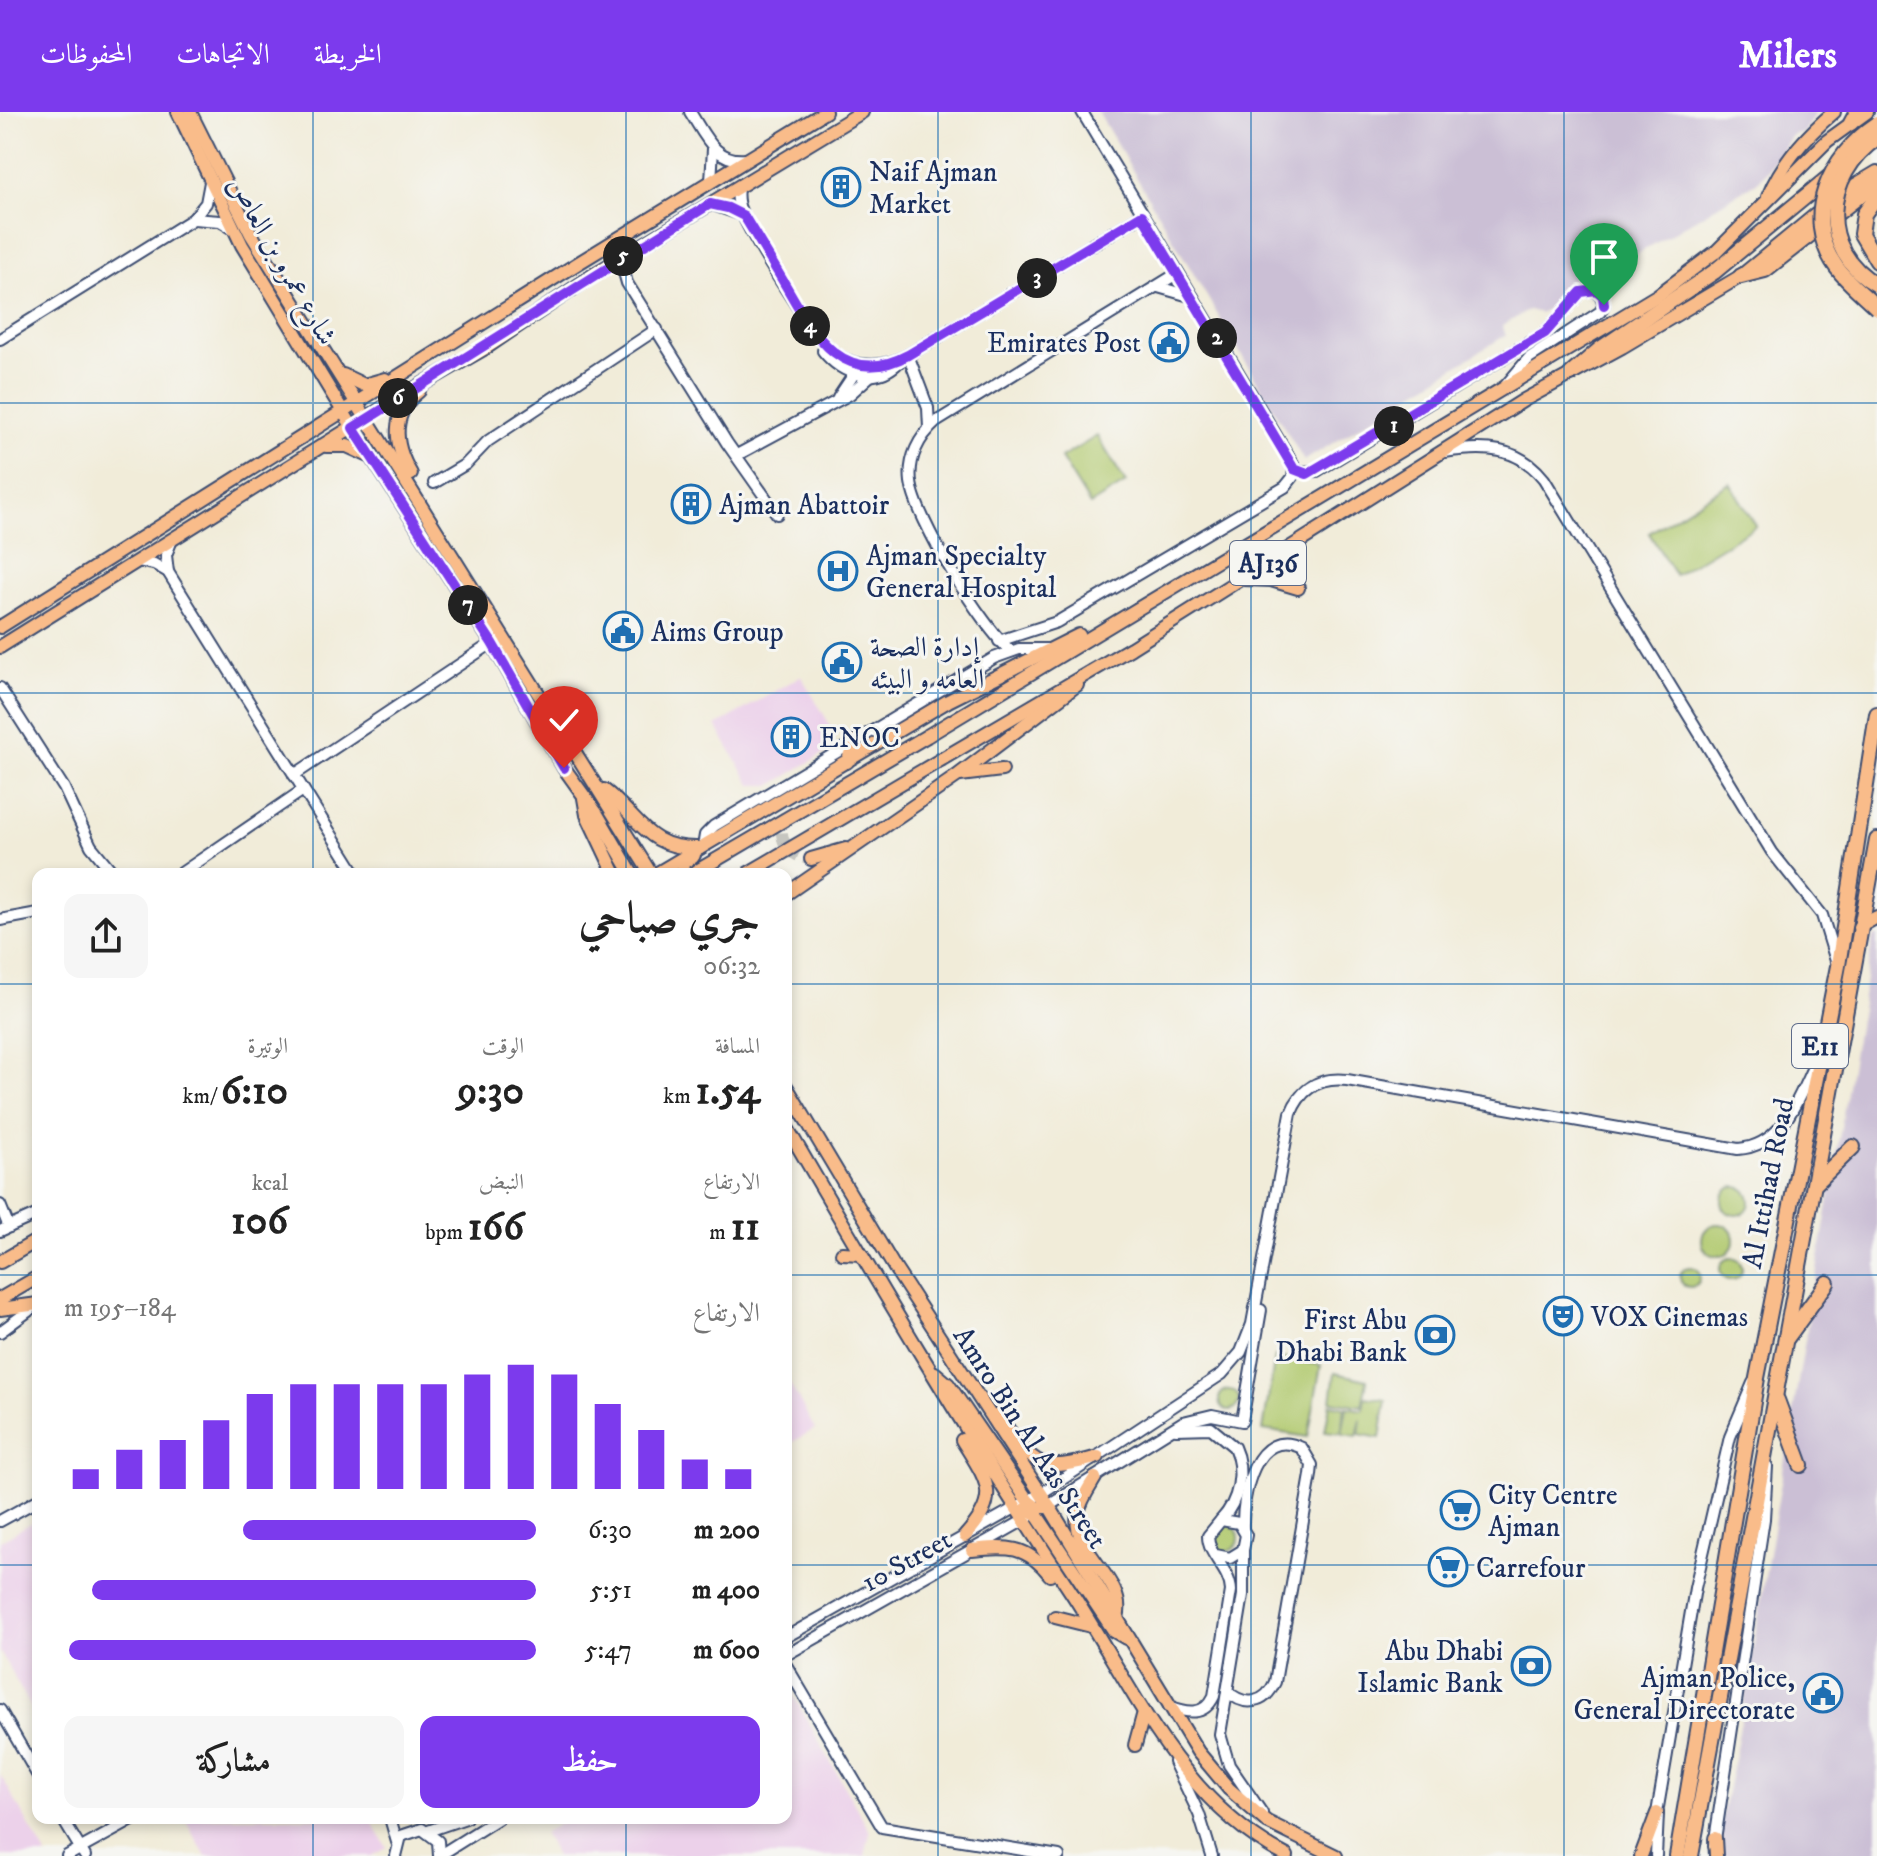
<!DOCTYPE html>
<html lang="ar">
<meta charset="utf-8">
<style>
:root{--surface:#fff;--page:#f6f6f6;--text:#222;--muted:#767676;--accent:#7c3aed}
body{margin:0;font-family:"IM FELL DW Pica",Amiri,serif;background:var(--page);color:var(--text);direction:rtl;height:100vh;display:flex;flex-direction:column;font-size:30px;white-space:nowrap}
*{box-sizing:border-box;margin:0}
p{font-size:26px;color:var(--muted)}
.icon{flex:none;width:44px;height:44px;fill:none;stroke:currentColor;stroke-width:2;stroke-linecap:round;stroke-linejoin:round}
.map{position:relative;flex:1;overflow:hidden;direction:ltr}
.sheet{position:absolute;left:32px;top:756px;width:760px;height:956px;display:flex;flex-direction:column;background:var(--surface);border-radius:16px;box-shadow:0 4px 12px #0003;direction:rtl}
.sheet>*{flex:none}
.pin{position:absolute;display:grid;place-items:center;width:68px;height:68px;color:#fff;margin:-82px -34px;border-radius:50% 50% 50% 0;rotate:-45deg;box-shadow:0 0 8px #0007}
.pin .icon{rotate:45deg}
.km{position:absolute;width:40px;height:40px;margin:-20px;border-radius:50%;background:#222;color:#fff;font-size:22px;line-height:40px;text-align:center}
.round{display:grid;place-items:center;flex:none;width:84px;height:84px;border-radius:16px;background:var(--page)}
.headline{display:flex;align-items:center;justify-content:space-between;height:136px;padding:0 32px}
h1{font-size:44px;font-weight:700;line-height:60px}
.stats{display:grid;grid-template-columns:repeat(3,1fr);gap:12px;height:136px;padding:8px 32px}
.stats div{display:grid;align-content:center}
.stats b{font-size:40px;font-weight:700}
.stats small{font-size:22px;font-weight:400}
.stats p{font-size:22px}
.chart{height:224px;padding:16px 32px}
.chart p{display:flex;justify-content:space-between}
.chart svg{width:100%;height:144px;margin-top:8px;stroke:var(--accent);stroke-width:6}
.cta{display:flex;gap:16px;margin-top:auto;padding:16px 32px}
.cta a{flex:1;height:92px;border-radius:16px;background:var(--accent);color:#fff;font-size:32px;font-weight:700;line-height:92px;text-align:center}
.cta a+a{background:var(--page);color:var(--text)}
ul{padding:0 32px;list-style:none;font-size:26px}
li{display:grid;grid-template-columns:128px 96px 1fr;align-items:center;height:60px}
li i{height:20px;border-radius:10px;background:var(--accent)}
header{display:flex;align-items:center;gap:48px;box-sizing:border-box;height:112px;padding:0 40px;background:var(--accent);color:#fff}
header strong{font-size:38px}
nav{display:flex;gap:44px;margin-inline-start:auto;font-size:28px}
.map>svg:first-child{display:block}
.built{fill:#ecd1ea}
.industrial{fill:#cbbfd5}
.green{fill:#b1c96e;stroke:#667c66;stroke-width:2}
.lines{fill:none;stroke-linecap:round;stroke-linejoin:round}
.major-tunnel{stroke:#c6c6c0;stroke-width:12;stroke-dasharray:12 6;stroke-linecap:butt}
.minor-casing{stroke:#3b4b70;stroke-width:14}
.major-casing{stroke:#3b4b70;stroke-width:16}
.highway-casing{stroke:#3b4b70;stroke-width:18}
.minor{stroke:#fff;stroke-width:10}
.major{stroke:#f9bc8a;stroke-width:12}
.highway{stroke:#f9bc8a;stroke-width:14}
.major-bridge-casing{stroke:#3b4b70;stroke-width:16;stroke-linecap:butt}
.highway-bridge-casing{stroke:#3b4b70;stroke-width:18;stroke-linecap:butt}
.major-bridge{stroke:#f9bc8a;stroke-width:12}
.highway-bridge{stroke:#f9bc8a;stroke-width:14}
.route-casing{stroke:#fff;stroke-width:16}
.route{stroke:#7c3aed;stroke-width:10}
.grid{fill:none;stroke:#1f6fb2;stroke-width:2;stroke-opacity:0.55}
.labels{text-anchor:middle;stroke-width:6;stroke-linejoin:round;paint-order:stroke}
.shield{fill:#f6f6f2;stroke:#5d6b8a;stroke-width:2}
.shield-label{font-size:26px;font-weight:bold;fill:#1b2f5e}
.poi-label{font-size:28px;fill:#1b2f5e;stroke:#f6f6f2;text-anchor:start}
.street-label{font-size:28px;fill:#1b2f5e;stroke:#f6f6f2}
</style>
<header>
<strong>Milers</strong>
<nav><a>الخريطة</a><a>الاتجاهات</a><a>المحفوظات</a></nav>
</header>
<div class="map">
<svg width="1877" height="1744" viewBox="0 0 1877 1744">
<rect width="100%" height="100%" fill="#f6f6f2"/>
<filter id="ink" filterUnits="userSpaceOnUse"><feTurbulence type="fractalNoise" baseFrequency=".0125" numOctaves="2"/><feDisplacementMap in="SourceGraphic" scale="16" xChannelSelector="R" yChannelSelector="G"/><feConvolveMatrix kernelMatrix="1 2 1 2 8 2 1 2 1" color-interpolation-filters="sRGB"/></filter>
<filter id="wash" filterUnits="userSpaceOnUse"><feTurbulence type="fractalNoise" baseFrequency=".006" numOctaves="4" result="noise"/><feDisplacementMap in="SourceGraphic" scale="32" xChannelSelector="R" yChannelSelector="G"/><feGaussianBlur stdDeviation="1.8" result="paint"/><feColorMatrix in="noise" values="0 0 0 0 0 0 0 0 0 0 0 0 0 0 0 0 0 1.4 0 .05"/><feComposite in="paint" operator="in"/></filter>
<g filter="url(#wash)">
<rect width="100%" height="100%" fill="#f1ecd9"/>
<g class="built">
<path d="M801,564L836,623L828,639L772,673H751L716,614Z"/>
<path d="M786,1265L815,1317L786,1334Z"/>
<path d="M38,1407V1608L0,1540V1429Z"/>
<path d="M792,1581L870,1720L865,1744H556L543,1721L570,1706H786V1584Z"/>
<path d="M0,1662L46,1743L44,1744H0Z"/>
<path d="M191,1706H370L387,1736L372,1744H206L186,1709Z"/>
</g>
<g class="industrial">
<path d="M1098,0H1815L1804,21L1793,22L1760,68L1540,201L1529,198L1502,214L1506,223L1304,349Z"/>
<path d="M1877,823V1744H1717L1718,1722L1735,1643L1873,826Z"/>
</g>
<g class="green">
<path d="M1097,324L1126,371L1090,393L1061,346Z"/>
<path d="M1730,371L1756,414L1675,463L1649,421Z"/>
<circle cx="1736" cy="1089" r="14"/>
<circle cx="1718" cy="1128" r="16"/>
<circle cx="1731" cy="1157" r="11"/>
<circle cx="1690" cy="1165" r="10"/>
<path d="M1275,1245L1321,1253L1308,1325L1263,1318Z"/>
<path d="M1335,1261L1367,1268L1362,1294L1331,1289Z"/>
<circle cx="1229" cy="1288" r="10"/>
<path d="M1365,1285L1386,1288L1380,1326L1359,1322L1361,1307L1357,1324L1342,1322L1347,1295L1363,1298Z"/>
<path d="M1330,1292L1345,1295L1341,1321L1325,1319Z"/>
<circle cx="1226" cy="1426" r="13"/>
</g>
</g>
<g filter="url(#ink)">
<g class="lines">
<path class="major-tunnel" d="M786,703C775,725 787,745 811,747"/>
<defs>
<g id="minor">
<path d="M690,0C705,23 715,51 747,47"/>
<path d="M1082,0L1298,360L1317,359L1545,221L1581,180L1591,178L1600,181L1604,193L1600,200L1529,246L1506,273"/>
<path d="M711,69L713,37"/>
<path d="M738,75C737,83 737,91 741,99C752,125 816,231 837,243C859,257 885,255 908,243L1142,103"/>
<path d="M710,92L742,103"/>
<path d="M193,107L220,109L235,118"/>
<path d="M620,146L627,171L727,331L777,402"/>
<path d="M1158,175L1193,185"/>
<path d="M0,227L193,107L206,91L210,70"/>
<path d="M823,239C842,263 875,274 899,250"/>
<path d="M908,243L928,296L929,316"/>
<path d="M838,286L854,262V255"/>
<path d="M1445,340C1484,334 1518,334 1544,367L1772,740L1822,803L1836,849"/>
<path d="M737,343L850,282L870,264"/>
<path d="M434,371L466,352L488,329L657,217"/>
<path d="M138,449L154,452L168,460L356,762"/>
<path d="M168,460L166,443L172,428"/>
<path d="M999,529L1057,510L1285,375L1293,365L1294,357"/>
<path d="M1011,539C983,517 915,406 911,370C908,346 919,325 936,310L1178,161"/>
<path d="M0,576L64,676L91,734L114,762"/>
<path d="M294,663L492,531"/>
<path d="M703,735L705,723L714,714L994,546L1019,537H1046"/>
<path d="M180,762L303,678"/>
<path d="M0,808L38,801"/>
<path d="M0,1093L9,1115"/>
<path d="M0,1119L38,1102"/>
<path d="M0,1220L38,1192"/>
<path d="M1176,1317L1211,1316L1234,1335C1245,1359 1239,1389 1221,1408"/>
<path d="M1045,1396L1183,1310L1212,1303L1242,1309L1261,1198"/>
<path d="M0,1409L38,1388"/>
<path d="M1243,1438V1483L1220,1622L1229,1653L1262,1701"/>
<path d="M786,1525L1040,1382L1222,1262L1241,1240L1252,1212L1291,1001C1301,976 1320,965 1347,968L1738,1037C1784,1034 1798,985 1816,949"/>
<path d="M786,1543L1028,1406"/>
<path d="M786,1553L882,1715L1059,1744"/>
<path d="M1227,1579C1244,1595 1265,1593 1275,1570L1311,1363L1312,1353L1302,1336C1255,1313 1242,1383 1243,1416"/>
<path d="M1169,1594C1187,1601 1204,1605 1214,1584L1231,1479C1230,1457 1208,1444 1208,1424L1221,1408L1239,1411L1246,1423L1243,1438L1230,1446L1216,1443"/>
<path d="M0,1598L38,1664"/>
<path d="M1174,1650L1199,1702L1212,1744"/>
<path d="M62,1706L85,1744"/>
<path d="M390,1706L397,1730"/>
<path d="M1656,1707L1695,1476L1730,1325L1753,1271"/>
<path d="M428,1719L466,1706"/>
<path d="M1714,1734L1764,1407L1767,1354"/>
<path d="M440,1743L499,1706"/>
<path d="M67,1744L136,1706"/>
<path d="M396,1744L401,1724L422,1717L438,1729L439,1744"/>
<path d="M1656,1744L1658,1702"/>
</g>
<g id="major">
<path d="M178,0L242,133L353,316L492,531L564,656L597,702L632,762"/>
<path d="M190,0L251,122L651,762"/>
<path d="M1768,85C1781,52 1807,23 1834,0"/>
<path d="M343,263L364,273L385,267"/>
<path d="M326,334H347L369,344"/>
<path d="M411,362C394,333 390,302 419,279"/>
<path d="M1243,467L1271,468L1298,476"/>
<path d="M0,515L580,150L825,0"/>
<path d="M0,535L400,285L487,235L601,158L862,0"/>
<path d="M927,624L1658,183L1717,139L1827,29L1867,0"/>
<path d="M942,647L1131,536L1524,288L1622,235L1741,164L1842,81L1877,60"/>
<path d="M847,650L855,629"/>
<path d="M960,663L1002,658"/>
<path d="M604,678C640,705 646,738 700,736"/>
<path d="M584,686L587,703L615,762"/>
<path d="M811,747L846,737"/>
<path d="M656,762L948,589L1079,523"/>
<path d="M681,762L694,743"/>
<path d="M786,782L957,664L1077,573"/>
<path d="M1859,815L1877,805"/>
<path d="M786,974L896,1158L1049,1394L1198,1640L1229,1677L1267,1710L1336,1744"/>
<path d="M786,1014C878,1172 970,1328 1071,1480C1133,1575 1181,1691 1287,1744"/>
<path d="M842,1141L861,1142"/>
<path d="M0,1150L38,1128"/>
<path d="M0,1187L38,1165"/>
<path d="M0,1197L38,1192"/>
<path d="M935,1261L948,1272L1028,1389L1037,1396L1049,1394"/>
<path d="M998,1303C1033,1351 1036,1363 1098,1345"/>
<path d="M962,1328C987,1369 1002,1384 965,1424"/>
<path d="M1095,1366C1089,1376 1080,1389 1078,1401C1070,1440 1128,1468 1117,1506"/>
<path d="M1026,1397L1036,1402L1114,1519L1126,1526"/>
<path d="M972,1438C1007,1434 1027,1433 1050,1463"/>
<path d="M1055,1505L1091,1514"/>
<path d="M1135,1633L1144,1600"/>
<path d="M1715,1726L1716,1744"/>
<path d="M1641,1744L1657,1701"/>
</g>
<g id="highway">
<path d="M1851,11L1857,0"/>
<path d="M1877,84L1864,102L1861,122L1877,149"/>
<path d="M1741,164L1765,158L1877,70"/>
<path d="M1571,262L1600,237L1714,160L1834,61"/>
<path d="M1816,1071L1853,1035"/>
<path d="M1787,1226L1827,1171"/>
<path d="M1777,1288L1801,1353"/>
<path d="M1677,1744L1757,1266L1838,854L1877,602"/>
<path d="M1691,1744L1877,728"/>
</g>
</defs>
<use href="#minor" class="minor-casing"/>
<use href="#major" class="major-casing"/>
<use href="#highway" class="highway-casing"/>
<use href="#minor" class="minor"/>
<use href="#major" class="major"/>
<use href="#highway" class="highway"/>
<defs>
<g id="major-bridge">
<path d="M692,762L927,624"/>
<path d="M747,762L942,647"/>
</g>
<g id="highway-bridge">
<path d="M1877,12C1830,43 1800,105 1837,156C1848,171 1864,183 1877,196"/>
<path d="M1877,26C1823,63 1817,139 1877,173"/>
</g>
</defs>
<use href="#major-bridge" class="major-bridge-casing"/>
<use href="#highway-bridge" class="highway-bridge-casing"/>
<use href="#major-bridge" class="major-bridge"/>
<use href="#highway-bridge" class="highway-bridge"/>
</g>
</g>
<g class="lines" filter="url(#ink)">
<defs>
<path id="route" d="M564,656L492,531L353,316L710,92L728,96L744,104C758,127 772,150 786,174C813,221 843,278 908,243L1142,103L1294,357L1307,362L1545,221L1581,180L1596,178L1603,184L1604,193"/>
</defs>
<use href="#route" class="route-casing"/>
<use href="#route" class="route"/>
</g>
<path class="grid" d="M313,0V762M626,0V762M938,0V1744M1251,0V1744M1564,0V1744M0,291H1877M0,581H1877M0,872H38M786,872H1877M0,1163H38M786,1163H1877M0,1453H38M786,1453H1877M313,1706V1744M626,1706V1744"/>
<defs>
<symbol id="building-ring" viewBox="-11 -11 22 22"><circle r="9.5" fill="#f6f6f2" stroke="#1f6fb2" stroke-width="1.5"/><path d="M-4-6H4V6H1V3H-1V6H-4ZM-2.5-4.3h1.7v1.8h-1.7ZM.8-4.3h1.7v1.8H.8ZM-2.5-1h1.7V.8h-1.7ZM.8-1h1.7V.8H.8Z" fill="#1f6fb2"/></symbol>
<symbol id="civic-ring" viewBox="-11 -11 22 22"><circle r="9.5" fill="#f6f6f2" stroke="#1f6fb2" stroke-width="1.5"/><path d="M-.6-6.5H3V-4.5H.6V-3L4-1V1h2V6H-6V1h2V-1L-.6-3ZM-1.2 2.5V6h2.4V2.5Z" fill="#1f6fb2"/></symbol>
<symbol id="hospital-ring" viewBox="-11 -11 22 22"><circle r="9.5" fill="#f6f6f2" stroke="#1f6fb2" stroke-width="1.5"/><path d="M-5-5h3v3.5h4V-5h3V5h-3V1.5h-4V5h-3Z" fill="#1f6fb2"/></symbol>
<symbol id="theatre-ring" viewBox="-11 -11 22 22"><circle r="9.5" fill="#f6f6f2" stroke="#1f6fb2" stroke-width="1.5"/><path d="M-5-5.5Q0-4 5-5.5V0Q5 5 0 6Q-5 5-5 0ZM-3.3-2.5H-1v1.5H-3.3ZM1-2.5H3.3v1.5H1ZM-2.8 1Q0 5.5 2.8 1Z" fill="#1f6fb2"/></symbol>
<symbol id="bank-ring" viewBox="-11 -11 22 22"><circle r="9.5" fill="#f6f6f2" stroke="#1f6fb2" stroke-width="1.5"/><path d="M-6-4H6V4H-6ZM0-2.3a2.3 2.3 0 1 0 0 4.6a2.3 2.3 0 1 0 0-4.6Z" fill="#1f6fb2"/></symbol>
<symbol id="supermarket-ring" viewBox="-11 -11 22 22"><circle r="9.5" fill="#f6f6f2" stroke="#1f6fb2" stroke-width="1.5"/><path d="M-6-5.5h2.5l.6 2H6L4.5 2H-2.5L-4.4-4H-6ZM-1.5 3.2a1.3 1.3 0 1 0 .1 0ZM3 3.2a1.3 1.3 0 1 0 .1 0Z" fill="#1f6fb2"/></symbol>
</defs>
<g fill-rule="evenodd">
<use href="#building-ring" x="819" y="53" width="44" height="44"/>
<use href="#civic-ring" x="1147" y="208" width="44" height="44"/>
<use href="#building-ring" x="669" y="370" width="44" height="44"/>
<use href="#hospital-ring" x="816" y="437" width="44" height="44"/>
<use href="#civic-ring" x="601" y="497" width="44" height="44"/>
<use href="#civic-ring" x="820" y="528" width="44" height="44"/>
<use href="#building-ring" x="769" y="603" width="44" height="44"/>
<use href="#theatre-ring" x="1541" y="1182" width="44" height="44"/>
<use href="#bank-ring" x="1413" y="1201" width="44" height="44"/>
<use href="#supermarket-ring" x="1438" y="1376" width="44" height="44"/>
<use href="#supermarket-ring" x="1426" y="1433" width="44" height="44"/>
<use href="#bank-ring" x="1509" y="1532" width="44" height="44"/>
<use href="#civic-ring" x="1801" y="1559" width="44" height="44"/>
</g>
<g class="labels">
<g class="shield">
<rect x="1230" y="429" width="76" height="44" rx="6"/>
<rect x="1792" y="912" width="56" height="44" rx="6"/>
</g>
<g class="shield-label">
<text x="1268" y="460">AJ136</text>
<text x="1820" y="943">E11</text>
</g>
<g class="poi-label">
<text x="869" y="69">Naif Ajman<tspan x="869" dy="32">Market</tspan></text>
<text x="1141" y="240" text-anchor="end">Emirates Post</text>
<text x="719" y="402">Ajman Abattoir</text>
<text x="866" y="453">Ajman Specialty<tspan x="866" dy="32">General Hospital</tspan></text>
<text x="651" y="529">Aims Group</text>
<text x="870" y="544">إدارة الصحة<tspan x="870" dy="32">العامه و البيئه</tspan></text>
<text x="819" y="635">ENOC</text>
<text x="1591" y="1214">VOX Cinemas</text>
<text x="1407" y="1217" text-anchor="end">First Abu<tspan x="1407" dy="32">Dhabi Bank</tspan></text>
<text x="1488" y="1392">City Centre<tspan x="1488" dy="32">Ajman</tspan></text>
<text x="1476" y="1465">Carrefour</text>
<text x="1503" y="1548" text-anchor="end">Abu Dhabi<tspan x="1503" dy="32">Islamic Bank</tspan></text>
<text x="1795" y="1575" text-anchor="end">Ajman Police,<tspan x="1795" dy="32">General Directorate</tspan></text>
</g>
<g class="street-label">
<text transform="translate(283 148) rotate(60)" y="10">شارع عمرو بن العاص</text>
<text transform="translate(1767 1071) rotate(-79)" y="10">Al Ittihad Road</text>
<text transform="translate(1031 1325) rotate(57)" y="10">Amro Bin Al Aas Street</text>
<text transform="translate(906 1448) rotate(-29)" y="10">10 Street</text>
</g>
</g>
</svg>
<div class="pin" style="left:1604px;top:193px;background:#1e9e55"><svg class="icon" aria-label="arrive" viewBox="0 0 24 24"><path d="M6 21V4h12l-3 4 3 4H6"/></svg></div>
<div class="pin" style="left:564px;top:656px;background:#d93025"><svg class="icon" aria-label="check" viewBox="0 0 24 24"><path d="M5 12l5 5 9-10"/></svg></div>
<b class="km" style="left:1394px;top:314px">1</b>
<b class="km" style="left:1217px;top:226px">2</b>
<b class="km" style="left:1037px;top:166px">3</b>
<b class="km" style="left:810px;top:214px">4</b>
<b class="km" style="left:623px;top:144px">5</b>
<b class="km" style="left:398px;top:286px">6</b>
<b class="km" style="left:468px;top:493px">7</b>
<section class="sheet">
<div class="headline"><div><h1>جري صباحي</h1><p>06:32</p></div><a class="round"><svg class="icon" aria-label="share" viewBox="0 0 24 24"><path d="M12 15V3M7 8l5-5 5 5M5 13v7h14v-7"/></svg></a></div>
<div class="stats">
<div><p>المسافة</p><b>1.54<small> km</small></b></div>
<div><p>الوقت</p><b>9:30</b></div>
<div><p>الوتيرة</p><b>6:10<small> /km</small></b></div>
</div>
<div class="stats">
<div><p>الارتفاع</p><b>11<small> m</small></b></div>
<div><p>النبض</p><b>166<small> bpm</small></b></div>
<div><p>kcal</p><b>106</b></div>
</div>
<div class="chart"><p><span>الارتفاع</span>184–195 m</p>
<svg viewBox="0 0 160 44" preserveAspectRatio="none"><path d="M5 44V38M15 44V32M25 44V29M35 44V23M45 44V15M55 44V12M65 44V12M75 44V12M85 44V12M95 44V9M105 44V6M115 44V9M125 44V18M135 44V26M145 44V35M155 44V38"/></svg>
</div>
<ul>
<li><b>200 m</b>6:30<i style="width:62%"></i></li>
<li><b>400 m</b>5:51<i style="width:94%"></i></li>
<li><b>600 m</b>5:47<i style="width:99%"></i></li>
</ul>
<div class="cta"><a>حفظ</a><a>مشاركة</a></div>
</section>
</div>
